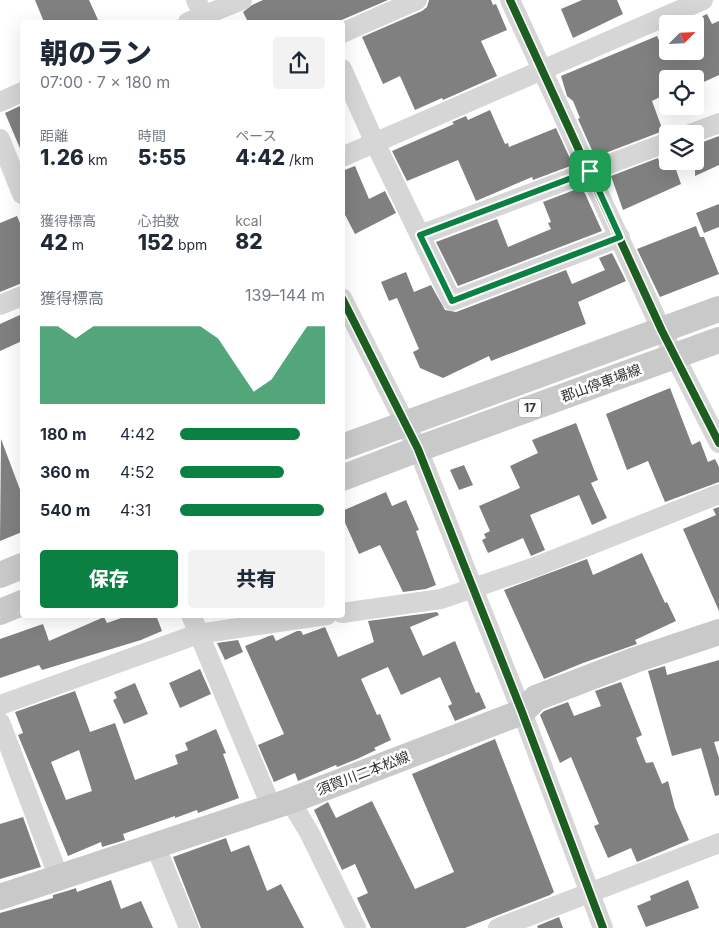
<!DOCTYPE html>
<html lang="ja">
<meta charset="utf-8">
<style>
:root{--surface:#fff;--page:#f2f2f3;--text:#1f2937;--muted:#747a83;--accent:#0b8043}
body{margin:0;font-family:Inter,"Noto Sans JP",sans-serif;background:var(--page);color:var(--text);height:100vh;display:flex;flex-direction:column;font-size:19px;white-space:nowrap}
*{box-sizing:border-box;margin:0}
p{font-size:16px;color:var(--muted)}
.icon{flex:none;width:28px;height:28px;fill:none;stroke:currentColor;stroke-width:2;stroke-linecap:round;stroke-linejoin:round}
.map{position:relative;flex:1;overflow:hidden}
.drawer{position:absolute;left:20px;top:20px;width:325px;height:598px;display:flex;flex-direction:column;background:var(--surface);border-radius:5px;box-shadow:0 5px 20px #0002}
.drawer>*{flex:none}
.needle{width:32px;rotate:66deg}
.tools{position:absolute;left:659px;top:15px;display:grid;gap:10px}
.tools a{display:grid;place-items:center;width:45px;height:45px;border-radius:5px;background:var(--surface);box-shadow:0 5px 20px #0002;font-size:25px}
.pin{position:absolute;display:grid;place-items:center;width:42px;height:42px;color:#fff;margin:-21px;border-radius:10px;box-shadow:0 2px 8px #0006}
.round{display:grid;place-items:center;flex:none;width:52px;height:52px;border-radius:5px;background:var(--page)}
.summary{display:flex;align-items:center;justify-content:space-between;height:85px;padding:0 20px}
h1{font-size:28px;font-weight:800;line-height:38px}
.metrics{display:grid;grid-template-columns:repeat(3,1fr);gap:8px;height:85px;padding:5px 20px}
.metrics div{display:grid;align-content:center}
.metrics b{font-size:21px;font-weight:800}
.metrics small{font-size:14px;font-weight:400}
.metrics p{font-size:14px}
.chart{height:140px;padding:10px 20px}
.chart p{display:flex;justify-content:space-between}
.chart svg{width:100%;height:90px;margin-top:5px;fill:var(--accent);opacity:.7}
.button{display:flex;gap:10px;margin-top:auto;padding:10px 20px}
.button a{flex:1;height:58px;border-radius:5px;background:var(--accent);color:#fff;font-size:20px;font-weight:800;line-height:58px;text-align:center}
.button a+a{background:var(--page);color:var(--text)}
ul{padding:0 20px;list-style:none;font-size:16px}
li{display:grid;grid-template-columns:80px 60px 1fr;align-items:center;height:38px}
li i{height:12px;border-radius:6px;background:var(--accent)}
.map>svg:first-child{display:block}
.building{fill:#808080;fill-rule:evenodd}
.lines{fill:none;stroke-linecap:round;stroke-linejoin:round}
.minor{stroke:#d6d6d6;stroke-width:20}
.major{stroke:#c9c9c9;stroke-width:26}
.cycleway-casing{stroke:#fff;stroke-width:11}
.cycleway{stroke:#1b5e20;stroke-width:8}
.route-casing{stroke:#fff;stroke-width:10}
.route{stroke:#0b8043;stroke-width:6}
.labels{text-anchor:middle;stroke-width:5;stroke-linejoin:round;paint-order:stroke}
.shield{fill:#fff;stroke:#707070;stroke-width:1}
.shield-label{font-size:12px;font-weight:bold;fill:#323232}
.street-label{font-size:14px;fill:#323232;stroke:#fff}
</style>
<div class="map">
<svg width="719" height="928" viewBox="0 0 719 928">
<rect width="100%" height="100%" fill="#fff"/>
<g class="building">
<path d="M35,0H89L99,22H44Z"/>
<path d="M263,0H388L337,22H248L243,12L252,5Z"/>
<path d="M429,0H491L493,5L496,4L507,30L481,41L497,76L443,100L442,98L415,110L400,76L383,84L362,37L422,11L427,7Z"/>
<path d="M582,0H617L623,14L573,38L561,9Z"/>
<path d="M707,14L712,24L719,21V75L695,86V79H668V93L652,101L663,131L595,157L578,119L580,118L573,101L567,96L561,76L657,36L664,51H695V24L690,22Z"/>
<path d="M22,105V153L5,113Z"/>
<path d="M490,110L505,144L508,143L509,147L556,128L573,165L533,180L532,177L476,201L458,160L407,181L392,151L454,124L452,122L466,116L468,120Z"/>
<path d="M719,136V165L695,176V145Z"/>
<path d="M658,158L659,161H673L681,184L623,210L611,176Z"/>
<path d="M355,166L369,199L385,191L396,213L355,234L342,209V171Z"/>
<path d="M582,187L602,231L458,286L436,242L497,219L508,247L551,229L548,223L551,222L543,202Z"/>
<path d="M719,204V227L704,233L696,213Z"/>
<path d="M17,216L22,228V283L0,292V223Z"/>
<path d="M696,226L700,237H704L719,274L660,297L637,249Z"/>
<path d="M612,253L626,281L578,302L586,324L491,361L489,356L443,378L420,368L413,352L419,349L397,298L389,301L381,282L406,272L414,292L431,285L445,310L456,312L566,270L572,284L605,270L599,258Z"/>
<path d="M22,314V341L0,351V324Z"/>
<path d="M670,388L692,445L700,441L708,462L715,459L719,467V482L665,502L648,461L627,470L606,414Z"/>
<path d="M576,423L598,480L591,483L607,518L592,525L579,495L530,515L545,550L531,556L523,538L488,553L482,540L486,538L484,534L490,531L479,506L520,488L510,466L538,453L532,440Z"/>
<path d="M1,439L22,495V532L0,541Z"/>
<path d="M464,465L473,485L459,490L450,470Z"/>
<path d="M386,492L392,506L406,500L419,530L416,531L436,585L426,589L403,592L380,545L359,554L342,516V511Z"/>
<path d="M719,507V611L683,529L716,515L713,509Z"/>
<path d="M642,553L665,603L667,602L676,621L635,640L637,644L583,663L544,679L504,590L587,559L593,575Z"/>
<path d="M437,612L439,615L410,627L423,656L455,641L476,693L479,692L486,708L455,721L448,706L452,704L440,677L401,695L388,667L361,679L377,715L380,714L391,740L374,748L376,750L357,759L337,767L336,765L298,781L295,773L274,782L258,745L284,734L245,646L269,636L273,635L276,641L297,631H301L303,635L325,627L338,657L374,642L368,621Z"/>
<path d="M130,615H156L162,631L141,640L42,670L39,665L0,678V639L43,624L49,641L104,617L107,623Z"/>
<path d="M238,640L243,652L225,660L217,643Z"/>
<path d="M719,660V741L714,742L719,758V795L715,796L701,748L672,756L648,671L665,666L667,675Z"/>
<path d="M200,669L211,694L180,708L169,683Z"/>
<path d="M621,682L642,735L636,738L646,763L653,762L662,784L668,781L675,808L689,840L637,862L631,848L608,858L594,826L599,824L571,757L560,763L540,715L544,711L568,702L574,716L601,706L595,691Z"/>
<path d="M135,683L148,714L124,724L113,700L117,698L114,692Z"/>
<path d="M75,691L90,732L115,723L135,780L178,764L175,755L188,750L185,743L216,729L226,753L223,754L239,798L198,813L197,810L175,818V816L123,834L125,840L102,847L101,842L68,856L18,735L23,733L15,712ZM79,750L92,791L66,800L51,762Z"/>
<path d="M495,739L554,892L550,895L465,928H371L357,898L368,893L355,864L342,870L314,810L328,802L336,818L372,801L415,889L454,872L412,774Z"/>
<path d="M23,817L41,867L0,879V824Z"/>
<path d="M226,838L231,852L249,845L267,891L281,884L304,928H201L173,857Z"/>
<path d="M111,880L121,909L141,901L153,928H0V913L53,898V895L67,891L76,888L77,892Z"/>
<path d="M688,880L699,908L646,927L637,906L651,900L650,896Z"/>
<path d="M559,917L563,928H538L537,926Z"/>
</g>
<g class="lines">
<g class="minor">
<path d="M196,0L207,22"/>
<path d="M510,0L662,331L719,443"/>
<path d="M188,22L242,0"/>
<path d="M342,33L417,0"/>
<path d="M342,69L375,143L452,301L620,237"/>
<path d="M0,102L22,92"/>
<path d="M690,134L719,123"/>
<path d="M0,139L22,194"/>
<path d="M342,157L703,0"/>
<path d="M420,235L668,142"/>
<path d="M342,298L418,449L522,712L603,928"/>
<path d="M0,305L22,296"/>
<path d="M342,613L441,599L535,567L719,494"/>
<path d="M191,615L271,806"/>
<path d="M0,705L198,634L327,615"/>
<path d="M0,722L59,878"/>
<path d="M290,801L309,832L356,928"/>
<path d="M155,845L189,928"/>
<path d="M498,928L719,843"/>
</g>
<g class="major">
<path d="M342,447L719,309"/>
<path d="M342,478L418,449L719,340"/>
<path d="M0,575L22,566"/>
<path d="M0,612L22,603"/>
<path d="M0,897L290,801L522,712L536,698L635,660L719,632"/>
</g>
<defs>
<g id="cycleway">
<path d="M510,0L662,331L719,443"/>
<path d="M342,298L418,449L522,712L603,928"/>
</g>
</defs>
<use href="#cycleway" class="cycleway-casing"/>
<use href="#cycleway" class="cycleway"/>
</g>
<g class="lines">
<defs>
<path id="route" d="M590,171L620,237L452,301L420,235Z"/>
</defs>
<use href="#route" class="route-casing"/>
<use href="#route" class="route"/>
</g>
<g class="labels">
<rect class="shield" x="519" y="398.5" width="22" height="19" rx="4"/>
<g class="shield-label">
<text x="530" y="412">17</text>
</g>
<g class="street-label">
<text transform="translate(601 383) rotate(-20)" y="5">郡山停車場線</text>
<text transform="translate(363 773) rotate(-21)" y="5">須賀川二本松線</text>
</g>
</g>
</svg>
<div class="tools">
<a><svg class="needle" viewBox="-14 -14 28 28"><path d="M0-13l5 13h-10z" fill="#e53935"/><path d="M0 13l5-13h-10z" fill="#747a83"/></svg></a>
<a><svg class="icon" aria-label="locate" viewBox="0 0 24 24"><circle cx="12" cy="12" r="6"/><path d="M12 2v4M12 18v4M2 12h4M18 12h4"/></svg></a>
<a><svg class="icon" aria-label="layers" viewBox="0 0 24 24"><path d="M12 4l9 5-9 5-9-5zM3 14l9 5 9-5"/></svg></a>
</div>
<div class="pin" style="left:590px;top:171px;background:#1e9e55"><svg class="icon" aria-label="arrive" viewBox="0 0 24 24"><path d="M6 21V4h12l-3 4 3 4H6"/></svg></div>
<section class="drawer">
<div class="summary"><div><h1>朝のラン</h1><p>07:00 · 7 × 180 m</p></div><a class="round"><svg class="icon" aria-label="share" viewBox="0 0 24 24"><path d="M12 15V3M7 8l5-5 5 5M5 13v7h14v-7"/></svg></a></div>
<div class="metrics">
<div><p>距離</p><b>1.26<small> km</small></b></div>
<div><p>時間</p><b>5:55</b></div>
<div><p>ペース</p><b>4:42<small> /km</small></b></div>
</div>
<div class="metrics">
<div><p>獲得標高</p><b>42<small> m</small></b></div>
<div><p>心拍数</p><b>152<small> bpm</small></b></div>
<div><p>kcal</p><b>82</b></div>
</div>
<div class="chart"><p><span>獲得標高</span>139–144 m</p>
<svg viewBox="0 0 160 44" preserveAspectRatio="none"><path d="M0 44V6L10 6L20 12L30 6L40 6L50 6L60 6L70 6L80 6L90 6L100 12L110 25L120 38L130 32L140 19L150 6L160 6V44z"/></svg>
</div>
<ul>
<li><b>180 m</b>4:42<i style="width:83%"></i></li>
<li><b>360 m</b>4:52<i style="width:72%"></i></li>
<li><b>540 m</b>4:31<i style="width:99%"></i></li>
</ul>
<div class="button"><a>保存</a><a>共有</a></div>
</section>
</div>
